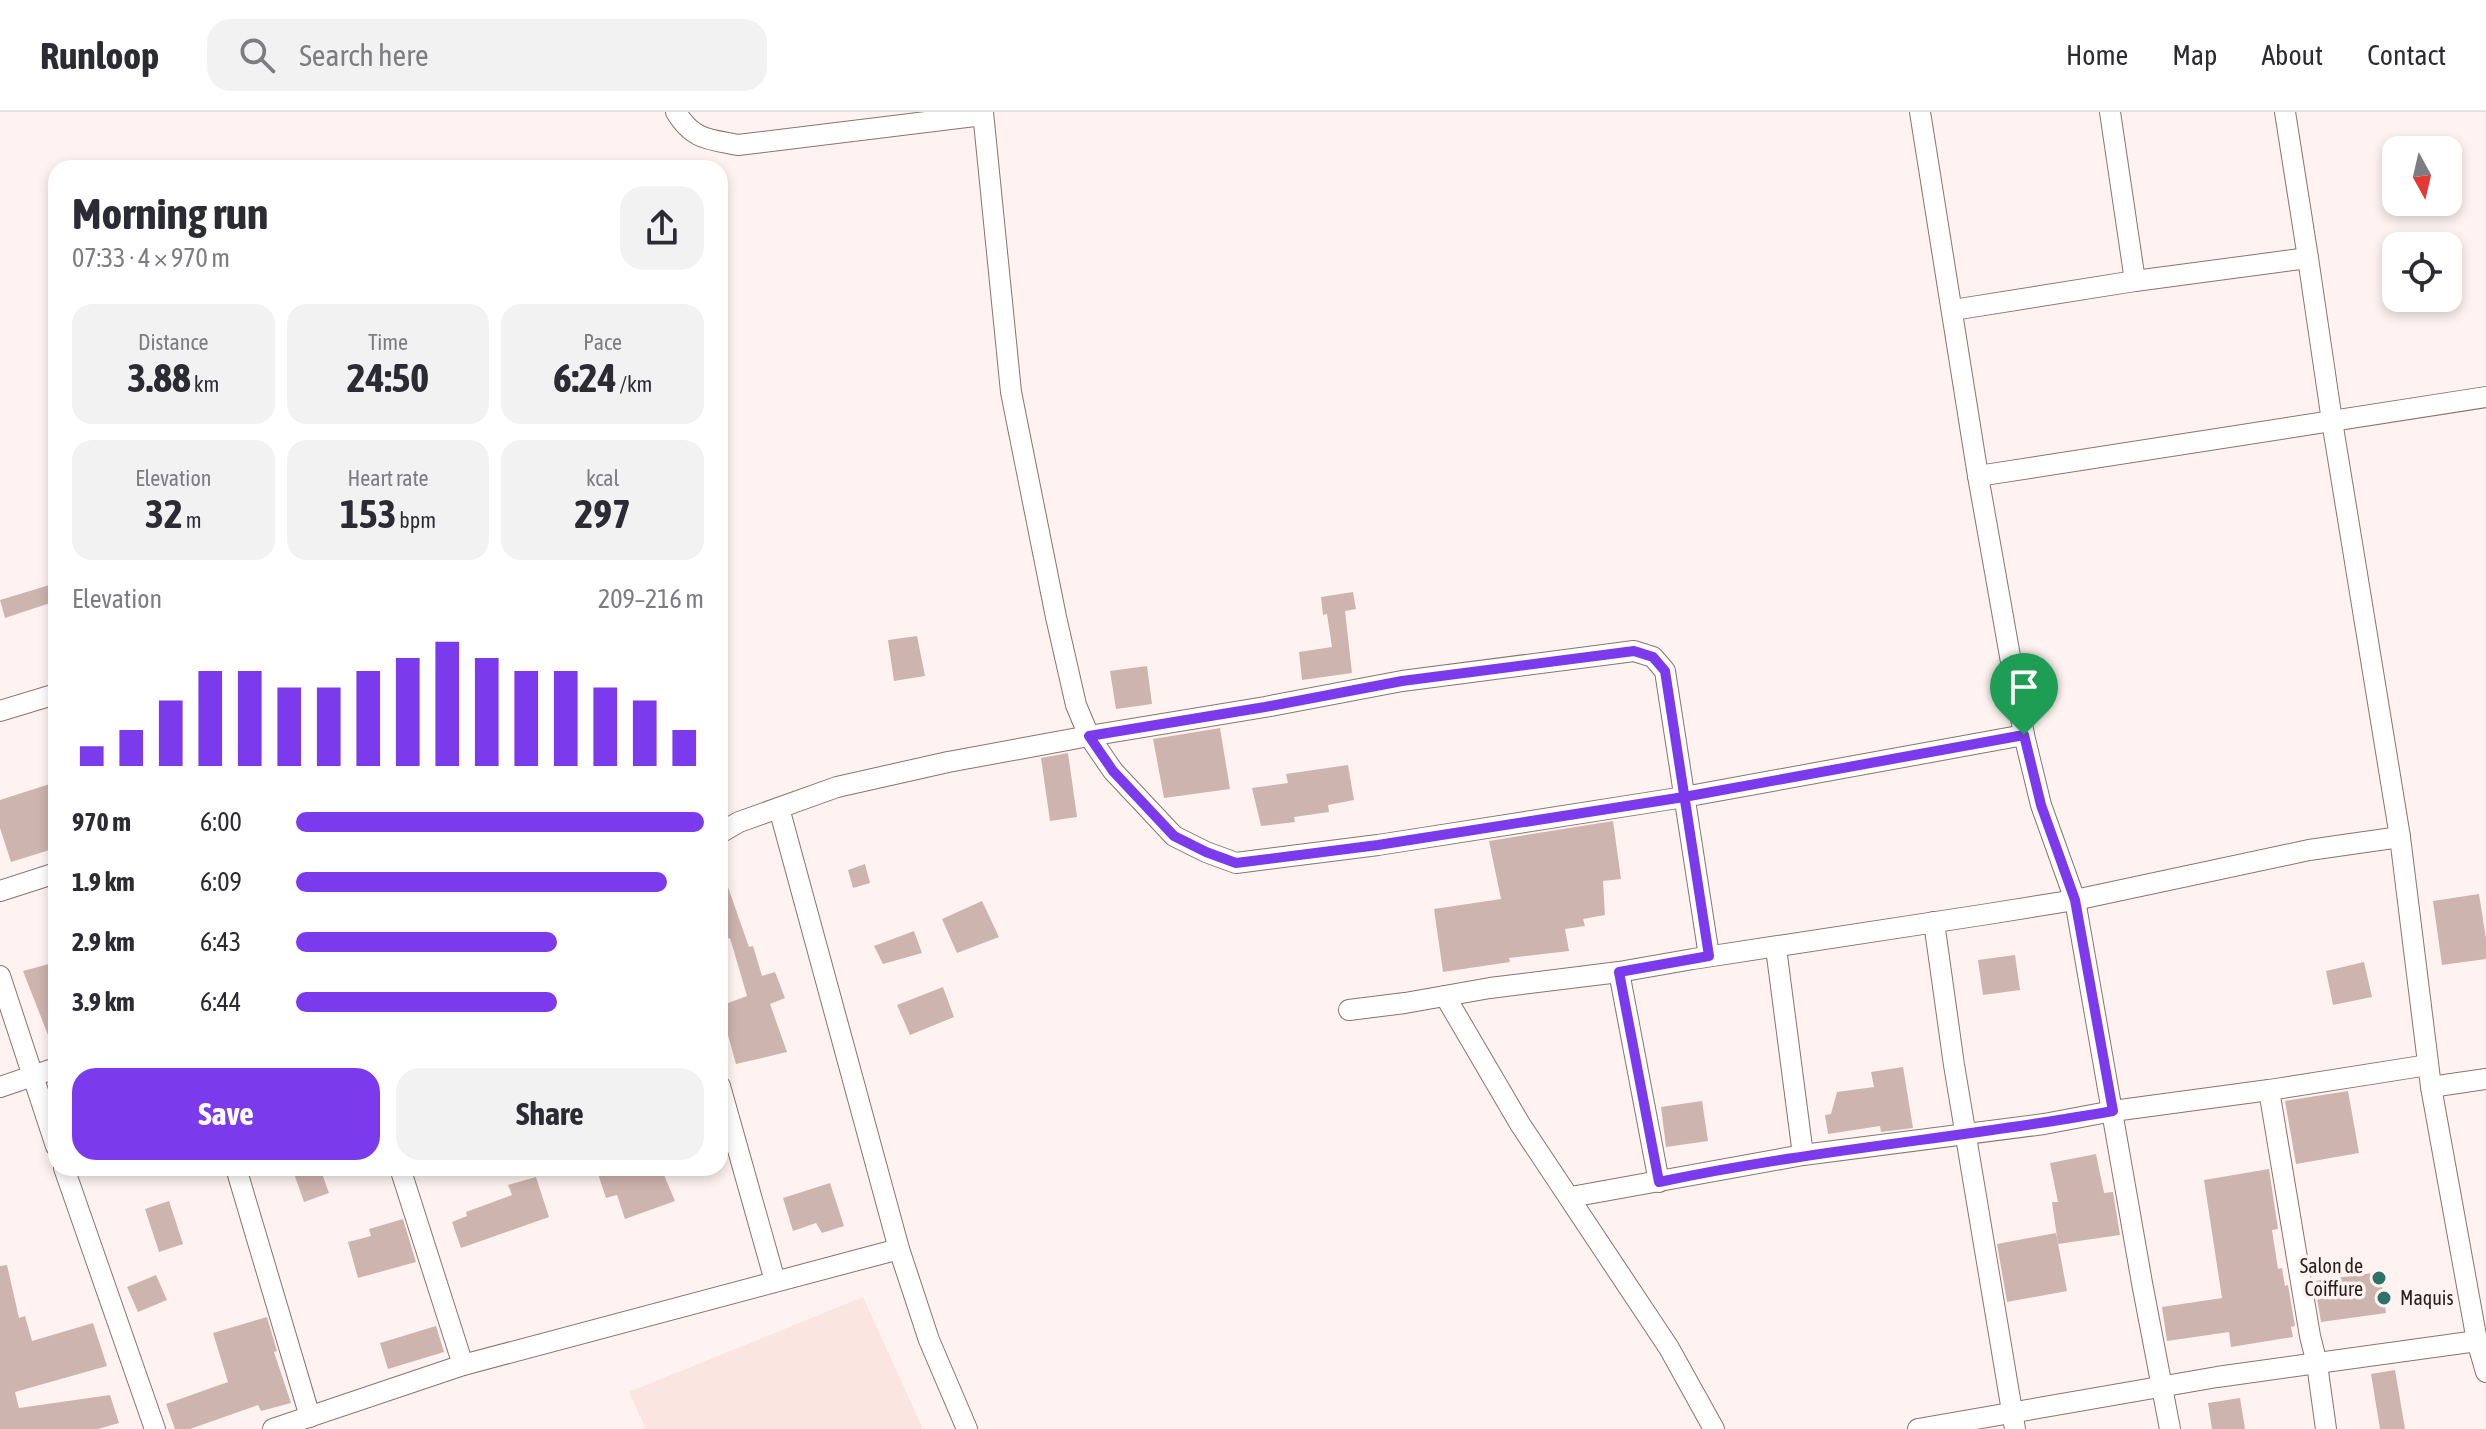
<!DOCTYPE html>
<meta charset="utf-8">
<style>
:root{--surface:#fff;--page:#f2f2f3;--text:#2b2b33;--muted:#7c7c81;--line:#e1e1e2;--accent:#7c3aed}
body{margin:0;font-family:"Asap Condensed",sans-serif;background:var(--page);color:var(--text);height:100vh;display:flex;flex-direction:column;font-size:30px;white-space:nowrap}
*{box-sizing:border-box;margin:0}
p{font-size:26px;color:var(--muted)}
.icon{flex:none;width:44px;height:44px;fill:none;stroke:currentColor;stroke-width:2;stroke-linecap:round;stroke-linejoin:round}
.map{position:relative;flex:1;overflow:hidden}
.sheet{position:absolute;left:48px;top:48px;width:680px;height:1016px;display:flex;flex-direction:column;background:var(--surface);border-radius:24px;box-shadow:0 4px 12px #0003}
.sheet>*{flex:none}
.needle{width:52px;rotate:172deg}
.fabs{position:absolute;left:2382px;top:24px;display:grid;gap:16px}
.fabs a{display:grid;place-items:center;width:80px;height:80px;border-radius:16px;background:var(--surface);box-shadow:0 4px 12px #0003;font-size:40px}
.pin{position:absolute;display:grid;place-items:center;width:68px;height:68px;color:#fff;margin:-82px -34px;border-radius:50% 50% 50% 0;rotate:-45deg;box-shadow:0 0 8px #0007}
.pin .icon{rotate:45deg}
.round{display:grid;place-items:center;flex:none;width:84px;height:84px;border-radius:24px;background:var(--page)}
.summary{display:flex;align-items:center;justify-content:space-between;height:136px;padding:0 24px}
h1{font-size:44px;font-weight:700;line-height:60px}
.figures{display:grid;grid-template-columns:repeat(3,1fr);gap:12px;height:136px;padding:8px 24px}
.figures div{display:grid;align-content:center;border-radius:20px;background:var(--page);text-align:center}
.figures b{font-size:40px;font-weight:700}
.figures small{font-size:22px;font-weight:400}
.figures p{font-size:22px}
.chart{height:224px;padding:16px 24px}
.chart p{display:flex;justify-content:space-between}
.chart svg{width:100%;height:144px;margin-top:8px;stroke:var(--accent);stroke-width:6}
.cta{display:flex;gap:16px;margin-top:auto;padding:16px 24px}
.cta a{flex:1;height:92px;border-radius:24px;background:var(--accent);color:#fff;font-size:32px;font-weight:700;line-height:92px;text-align:center}
.cta a+a{background:var(--page);color:var(--text)}
ul{padding:0 24px;list-style:none;font-size:26px}
li{display:grid;grid-template-columns:128px 96px 1fr;align-items:center;height:60px}
li i{height:20px;border-radius:10px;background:var(--accent)}
header{display:flex;align-items:center;gap:48px;box-sizing:border-box;height:112px;padding:0 40px;background:var(--surface);border-bottom:2px solid var(--line)}
header strong{font-size:38px}
nav{display:flex;gap:44px;margin-inline-start:auto;font-size:28px}
.search{width:560px;height:72px;background:var(--page);display:flex;align-items:center;gap:20px;box-sizing:border-box;padding:0 28px;border-radius:24px;color:var(--muted);font-size:30px}
.map>svg:first-child{display:block}
.built{fill:#fbe5e0}
.building{fill:#ceb4ae}
.lines{fill:none;stroke-linecap:round;stroke-linejoin:round}
.street-casing{stroke:#8b736d;stroke-width:22}
.street{stroke:#fff;stroke-width:20}
.route-casing{stroke:#fff;stroke-width:16}
.route{stroke:#7c3aed;stroke-width:10}
.poi-dot{fill:#2b7268;stroke:#fef3f0;stroke-width:3}
.labels{text-anchor:middle;stroke-width:7;stroke-linejoin:round;paint-order:stroke}
.poi-label{font-size:20px;fill:#271e1b;stroke:#fef3f0;text-anchor:end}
</style>
<header>
<strong>Runloop</strong>
<div class="search"><svg class="icon" aria-label="search" viewBox="0 0 24 24"><circle cx="10" cy="10" r="6"/><path d="M15 15l6 6"/></svg>Search here</div>
<nav><a>Home</a><a>Map</a><a>About</a><a>Contact</a></nav>
</header>
<div class="map">
<svg width="2486" height="1317" viewBox="0 0 2486 1317">
<rect width="100%" height="100%" fill="#fef3f0"/>
<path class="built" d="M863,1185L923,1317H646L629,1280Z"/>
<g class="building">
<path d="M56,471V489L5,506L0,488Z"/>
<path d="M1353,480L1356,497L1345,499L1352,561L1302,568L1299,540L1332,535L1327,502L1323,503L1321,485Z"/>
<path d="M917,524L925,564L894,569L888,528Z"/>
<path d="M1147,554L1152,592L1116,597L1110,559Z"/>
<path d="M1220,616L1230,677L1164,686L1153,627Z"/>
<path d="M1068,641L1077,705L1050,709L1041,646Z"/>
<path d="M1348,653L1354,688L1328,693L1329,700L1294,705L1295,710L1261,714L1252,676L1288,671L1286,662Z"/>
<path d="M56,670V736L11,750L0,716V688Z"/>
<path d="M1613,709L1621,767L1603,769L1605,803L1583,807L1585,814L1565,817L1569,839L1509,846L1510,850L1443,860L1434,797L1501,787L1489,729Z"/>
<path d="M865,752L870,771L853,776L848,758Z"/>
<path d="M722,758L749,835L753,834L762,864L775,860L785,886L770,892L787,940L736,952L720,894L747,884L730,826L720,830V759Z"/>
<path d="M2479,782L2486,827V847L2442,853L2433,789Z"/>
<path d="M982,789L999,825L957,841L942,807Z"/>
<path d="M914,819L922,841L883,852L874,834Z"/>
<path d="M2015,843L2020,878L1983,883L1978,848Z"/>
<path d="M56,850V941H55L23,859Z"/>
<path d="M2364,850L2372,885L2333,893L2326,859Z"/>
<path d="M943,875L954,905L910,923L897,893Z"/>
<path d="M1903,955L1913,1016L1881,1020L1880,1014L1828,1022L1825,1003L1831,1002L1837,980L1874,975L1871,960Z"/>
<path d="M2348,979L2359,1041L2296,1052L2285,989Z"/>
<path d="M1702,989L1708,1029L1666,1035L1661,995Z"/>
<path d="M2096,1042L2104,1081L2113,1080L2120,1123L2058,1132L2052,1090H2058L2050,1051Z"/>
<path d="M292,1056H320L329,1081L304,1090Z"/>
<path d="M596,1056H661L675,1089L625,1107L617,1083L606,1086Z"/>
<path d="M2269,1057L2278,1117L2272,1118L2278,1157L2282,1156L2285,1174L2288,1173L2295,1214L2291,1215L2293,1225L2231,1235L2229,1220L2167,1229L2162,1195L2222,1186L2204,1068Z"/>
<path d="M536,1065L549,1105L461,1136L452,1110L467,1104L466,1100L512,1083L508,1073Z"/>
<path d="M830,1071L844,1114L822,1121L816,1111L793,1119L783,1086Z"/>
<path d="M169,1089L183,1132L159,1140L145,1097Z"/>
<path d="M403,1107L416,1150L358,1166L348,1130L371,1124L369,1117Z"/>
<path d="M2056,1121L2067,1179L2007,1190L1997,1132Z"/>
<path d="M7,1153L19,1206L25,1204L32,1229L93,1211L107,1254L15,1280L19,1296L110,1283L119,1311L98,1317H0V1154Z"/>
<path d="M2380,1160L2386,1201L2321,1210L2314,1169Z"/>
<path d="M156,1163L167,1188L138,1200L127,1175Z"/>
<path d="M267,1205L277,1239L274,1240L291,1291L261,1299L258,1293L190,1317H175L166,1292L228,1270L213,1221Z"/>
<path d="M436,1214L444,1240L388,1257L380,1231Z"/>
<path d="M2395,1258L2405,1317H2380L2371,1262Z"/>
<path d="M2240,1286L2245,1317H2212L2208,1291Z"/>
</g>
<g class="lines">
<defs>
<g id="street">
<path d="M676,0C693,28 708,27 738,33L983,3"/>
<path d="M983,0L1011,280L1056,505L1076,593L1089,624L1113,659L1174,724L1206,740L1236,751L1378,733L1684,685L2024,623"/>
<path d="M1920,0L1978,364L2024,623L2041,693L2075,788L2142,1171L2170,1317"/>
<path d="M2110,0L2135,169"/>
<path d="M2308,146L2332,309L2400,725L2431,975L2477,1229L2486,1260"/>
<path d="M1953,198L2135,169L2308,146L2285,0"/>
<path d="M1978,364L2486,285"/>
<path d="M0,599L56,582"/>
<path d="M779,696L899,1137L929,1228L967,1317"/>
<path d="M720,721L739,710L837,675L948,650L1089,624L1265,595L1402,569L1634,539L1653,545L1665,559L1709,844"/>
<path d="M0,779L56,761"/>
<path d="M1934,810L1954,953L2015,1317"/>
<path d="M1776,836L1803,1043"/>
<path d="M1619,860L1659,1070"/>
<path d="M0,864L56,1034"/>
<path d="M1445,884L1520,1012L1669,1236L1714,1317"/>
<path d="M1349,898L1405,891L1490,876L1619,860L1693,847L1988,802L2075,788L2309,738L2400,725"/>
<path d="M720,974L775,1169"/>
<path d="M0,975L56,956"/>
<path d="M2431,975L2486,967"/>
<path d="M2269,978L2310,1224L2317,1252L2326,1317"/>
<path d="M64,1056L155,1317"/>
<path d="M236,1056L310,1305"/>
<path d="M400,1056L463,1253"/>
<path d="M1571,1085L1803,1043L2044,1012L2113,999L2269,978L2428,953"/>
<path d="M273,1317L463,1253L899,1137"/>
<path d="M1918,1317L2217,1265L2477,1229"/>
</g>
</defs>
<use href="#street" class="street-casing"/>
<use href="#street" class="street"/>
</g>
<g class="lines">
<defs>
<path id="route" d="M2024,623L1684,685L1378,733L1236,751L1206,740L1174,724L1113,659L1089,624L1265,595L1402,569L1634,539L1653,545L1665,559L1709,844L1619,860L1659,1070C1809,1038 1963,1026 2113,999L2075,788L2041,693L2024,623"/>
</defs>
<use href="#route" class="route-casing"/>
<use href="#route" class="route"/>
</g>
<g class="poi-dot">
<circle cx="2379" cy="1166" r="8"/>
<circle cx="2384" cy="1186" r="8"/>
</g>
<g class="labels">
<g class="poi-label">
<text x="2363" y="1161">Salon de<tspan x="2363" dy="23">Coiffure</tspan></text>
<text x="2400" y="1193" text-anchor="start">Maquis</text>
</g>
</g>
</svg>
<div class="fabs">
<a><svg class="needle" viewBox="-14 -14 28 28"><path d="M0-13l5 13h-10z" fill="#e53935"/><path d="M0 13l5-13h-10z" fill="#7c7c81"/></svg></a>
<a><svg class="icon" aria-label="locate" viewBox="0 0 24 24"><circle cx="12" cy="12" r="6"/><path d="M12 2v4M12 18v4M2 12h4M18 12h4"/></svg></a>
</div>
<div class="pin" style="left:2024px;top:623px;background:#1e9e55"><svg class="icon" aria-label="arrive" viewBox="0 0 24 24"><path d="M6 21V4h12l-3 4 3 4H6"/></svg></div>
<section class="sheet">
<div class="summary"><div><h1>Morning run</h1><p>07:33 · 4 × 970 m</p></div><a class="round"><svg class="icon" aria-label="share" viewBox="0 0 24 24"><path d="M12 15V3M7 8l5-5 5 5M5 13v7h14v-7"/></svg></a></div>
<div class="figures">
<div><p>Distance</p><b>3.88<small> km</small></b></div>
<div><p>Time</p><b>24:50</b></div>
<div><p>Pace</p><b>6:24<small> /km</small></b></div>
</div>
<div class="figures">
<div><p>Elevation</p><b>32<small> m</small></b></div>
<div><p>Heart rate</p><b>153<small> bpm</small></b></div>
<div><p>kcal</p><b>297</b></div>
</div>
<div class="chart"><p><span>Elevation</span>209–216 m</p>
<svg viewBox="0 0 160 44" preserveAspectRatio="none"><path d="M5 44V38M15 44V33M25 44V24M35 44V15M45 44V15M55 44V20M65 44V20M75 44V15M85 44V11M95 44V6M105 44V11M115 44V15M125 44V15M135 44V20M145 44V24M155 44V33"/></svg>
</div>
<ul>
<li><b>970 m</b>6:00<i style="width:100%"></i></li>
<li><b>1.9 km</b>6:09<i style="width:91%"></i></li>
<li><b>2.9 km</b>6:43<i style="width:64%"></i></li>
<li><b>3.9 km</b>6:44<i style="width:64%"></i></li>
</ul>
<div class="cta"><a>Save</a><a>Share</a></div>
</section>
</div>
